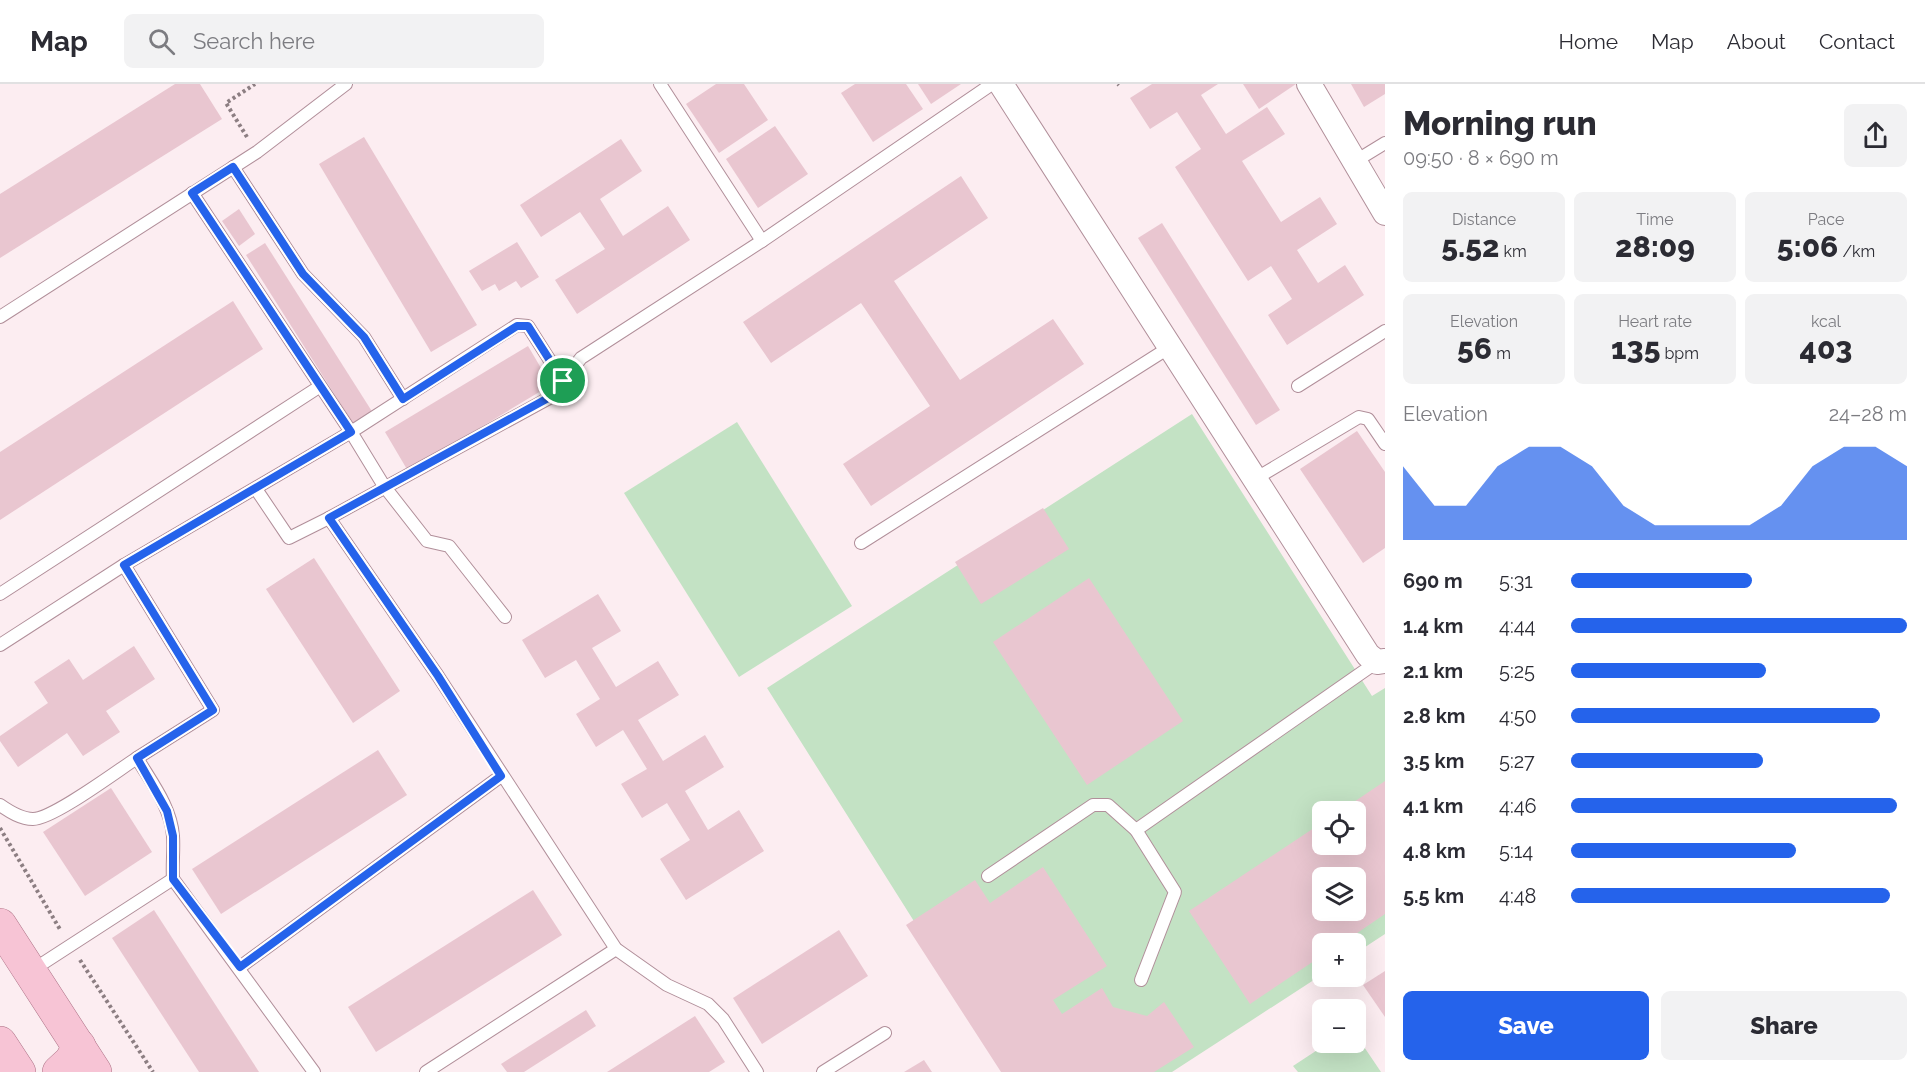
<!DOCTYPE html>
<meta charset="utf-8">
<style>
:root{--surface:#fff;--page:#f2f2f3;--text:#2b2b33;--muted:#7c7c81;--line:#e1e1e2;--accent:#2563eb}
body{margin:0;font-family:Raleway,sans-serif;background:var(--page);color:var(--text);height:100vh;display:flex;flex-direction:column;font-size:22px;white-space:nowrap}
*{box-sizing:border-box;margin:0}
p{font-size:20px;color:var(--muted)}
.icon{flex:none;width:33px;height:33px;fill:none;stroke:currentColor;stroke-width:2;stroke-linecap:round;stroke-linejoin:round}
.map{position:relative;flex:1;overflow:hidden}
.side{display:flex;flex-direction:column;background:var(--surface);width:540px}
.side>*{flex:none}
.fabs{position:absolute;left:1312px;top:717px;display:grid;gap:12px}
.fabs a{display:grid;place-items:center;width:54px;height:54px;border-radius:9px;background:var(--surface);box-shadow:0 6px 24px #0002;font-size:30px}
.pin{position:absolute;display:grid;place-items:center;width:51px;height:51px;color:#fff;margin:-26px;border:3px solid #fff;border-radius:50%;box-shadow:0 2px 6px #0007}
.round{display:grid;place-items:center;flex:none;width:63px;height:63px;border-radius:9px;background:var(--page)}
.summary{display:flex;align-items:center;justify-content:space-between;height:102px;padding:0 18px}
h1{font-size:33px;font-weight:800;line-height:45px}
.figures{display:grid;grid-template-columns:repeat(3,1fr);gap:9px;height:102px;padding:6px 18px}
.figures div{display:grid;align-content:center;border-radius:9px;background:var(--page);text-align:center}
.figures b{font-size:30px;font-weight:800}
.figures small{font-size:16px;font-weight:400}
.figures p{font-size:16px}
.chart{height:168px;padding:12px 18px}
.chart p{display:flex;justify-content:space-between}
.chart svg{width:100%;height:108px;margin-top:6px;fill:var(--accent);opacity:.7}
.action{display:flex;gap:12px;margin-top:auto;padding:12px 18px}
.action a{flex:1;height:69px;border-radius:9px;background:var(--accent);color:#fff;font-size:24px;font-weight:800;line-height:69px;text-align:center}
.action a+a{background:var(--page);color:var(--text)}
ul{padding:0 18px;list-style:none;font-size:20px}
li{display:grid;grid-template-columns:96px 72px 1fr;align-items:center;height:45px}
li i{height:15px;border-radius:8px;background:var(--accent)}
header{display:flex;align-items:center;gap:36px;box-sizing:border-box;height:84px;padding:0 30px;background:var(--surface);border-bottom:2px solid var(--line)}
header strong{font-size:28px}
nav{display:flex;gap:33px;margin-inline-start:auto;font-size:21px}
.search{width:420px;height:54px;background:var(--page);display:flex;align-items:center;gap:15px;box-sizing:border-box;padding:0 21px;border-radius:9px;color:var(--muted);font-size:22px}
main{display:flex;flex:1;min-height:0}
.map>svg:first-child{display:block}
.green{fill:#c3e2c4;fill-rule:evenodd}
.building{fill:#e9c6d0;fill-rule:evenodd}
.lines{fill:none;stroke-linecap:round;stroke-linejoin:round}
.lane-casing{stroke:#b18f9a;stroke-width:14}
.street-casing{stroke:#b18f9a;stroke-width:26}
.primary-casing{stroke:#ac7185;stroke-width:34}
.path{stroke:#8c7e82;stroke-width:4;stroke-dasharray:3 3;stroke-linecap:butt}
.lane{stroke:#fff;stroke-width:12}
.street{stroke:#fff;stroke-width:24}
.primary{stroke:#f7c4d5;stroke-width:33}
.route-casing{stroke:#fff;stroke-width:12}
.route{stroke:#2563eb;stroke-width:8}
</style>
<header>
<strong>Map</strong>
<div class="search"><svg class="icon" aria-label="search" viewBox="0 0 24 24"><circle cx="10" cy="10" r="6"/><path d="M15 15l6 6"/></svg>Search here</div>
<nav><a>Home</a><a>Map</a><a>About</a><a>Contact</a></nav>
</header>
<main>
<div class="map">
<svg width="1385" height="988" viewBox="0 0 1385 988">
<rect width="100%" height="100%" fill="#fcedf1"/>
<g class="green">
<path d="M1192,330L1372,612L1385,604V850L1356,869V860H1323V890L1172,988H1009L767,604ZM1323,728H1356V760H1323ZM1323,794H1356V826H1323Z"/>
<path d="M737,338L852,522L739,593L624,409Z"/>
<path d="M1356,951L1381,988H1298L1293,982L1328,959L1356,958Z"/>
</g>
<g class="building">
<path d="M175,0H200L222,35L0,174V110Z"/>
<path d="M716,0H744L768,36L719,69L686,20Z"/>
<path d="M855,0H906L923,25L873,58L841,9Z"/>
<path d="M918,0H961L931,20Z"/>
<path d="M1152,0H1218L1201,11L1226,50L1267,23L1285,50L1242,77L1281,138L1320,113L1337,140L1297,166L1318,199L1345,181L1364,211L1287,261L1268,231L1292,215L1271,182L1248,197L1175,83L1201,65L1177,28L1150,45L1130,14Z"/>
<path d="M1243,0H1296L1259,25Z"/>
<path d="M1351,0H1385V10L1364,23Z"/>
<path d="M775,42L808,90L758,124L726,75Z"/>
<path d="M364,53L477,241L431,268L319,80Z"/>
<path d="M621,55L642,87L600,115L623,152L668,122L690,156L577,230L555,196L605,165L580,128L541,153L520,121Z"/>
<path d="M961,92L988,134L894,197L960,296L1053,235L1084,280L871,422L843,380L930,322L861,219L771,279L743,238Z"/>
<path d="M239,125L255,150L239,162L222,137Z"/>
<path d="M1162,139L1280,326L1256,341L1138,154Z"/>
<path d="M517,158L539,193L521,204L516,197L499,207L495,200L482,207L469,187Z"/>
<path d="M265,159L373,329L354,341L246,171Z"/>
<path d="M233,217L263,265L0,436V368Z"/>
<path d="M528,262L551,301L408,387L385,348Z"/>
<path d="M1357,347L1385,388V464L1363,479L1300,385Z"/>
<path d="M1043,424L1069,465L981,520L955,478Z"/>
<path d="M314,474L400,607L353,639L266,505Z"/>
<path d="M1089,494L1183,637L1087,701L993,558Z"/>
<path d="M598,510L621,547L592,564L616,603L658,577L679,611L638,636L663,677L705,651L724,683L685,707L708,746L739,726L764,767L686,816L660,775L690,756L667,719L642,734L621,700L647,685L623,646L596,663L576,630L600,615L576,576L545,594L522,556Z"/>
<path d="M134,562L155,595L106,627L120,648L83,672L67,649L18,683L0,657V652L48,619L34,598L69,575L83,596Z"/>
<path d="M378,666L407,711L221,830L192,785Z"/>
<path d="M1385,697V830L1341,860H1323V871L1250,920L1189,827L1323,738V760H1356V728H1339ZM1323,794H1356V826H1323Z"/>
<path d="M111,704L152,768L85,812L43,748Z"/>
<path d="M1043,783L1107,882L1053,916L1062,930L1102,904L1113,923L1147,932L1164,918L1194,963L1154,988H1001L906,841L975,796L990,819Z"/>
<path d="M533,806L562,851L376,968L348,923Z"/>
<path d="M154,826L259,988H199L112,854Z"/>
<path d="M839,846L868,892L762,960L733,914Z"/>
<path d="M1385,887V933L1363,901Z"/>
<path d="M586,926L596,942L524,988H507L501,980Z"/>
<path d="M695,932L725,978L709,988H607Z"/>
<path d="M924,976L932,988H904Z"/>
</g>
<g class="lines">
<defs>
<g id="lane">
<path d="M660,0L762,157L992,0"/>
<path d="M1354,78L1385,59"/>
<path d="M233,83L303,190L364,253L403,315"/>
<path d="M0,233L257,68L346,0"/>
<path d="M1298,302L1385,247"/>
<path d="M1255,395L1359,333L1368,335L1385,360"/>
<path d="M256,405L289,454L329,434L438,592L616,865L667,901L708,920L723,935L757,988"/>
<path d="M329,434L551,313L581,274L762,157"/>
<path d="M861,459L1170,263"/>
<path d="M124,481L213,626L137,674C151,698 171,723 173,752C174,766 172,780 173,795L314,988"/>
<path d="M0,510L319,303"/>
<path d="M505,533L449,462L427,457L384,402L351,348L517,241L528,242L563,297"/>
<path d="M0,561L124,481L351,348L192,109"/>
<path d="M0,721C10,728 21,735 33,735C53,735 117,687 137,674"/>
<path d="M1136,746L1175,808L1141,896"/>
<path d="M988,792L1093,721H1108L1136,746L1377,578"/>
<path d="M240,883L501,692"/>
<path d="M31,887L173,795"/>
<path d="M426,988L616,865"/>
<path d="M823,988L885,949"/>
</g>
<g id="street">
<path d="M1001,0L1368,571L1377,578L1385,577"/>
<path d="M1309,0L1385,129"/>
</g>
<g id="primary">
<path d="M0,841L95,988"/>
<path d="M0,959L19,988"/>
<path d="M59,988L71,977L79,962"/>
</g>
</defs>
<use href="#lane" class="lane-casing"/>
<use href="#street" class="street-casing"/>
<use href="#primary" class="primary-casing"/>
<g class="path">
<path d="M1118,0L1119,1"/>
<path d="M247,53L226,19L255,0"/>
<path d="M0,744L61,847"/>
<path d="M80,876L153,988"/>
</g>
<use href="#lane" class="lane"/>
<use href="#street" class="street"/>
<use href="#primary" class="primary"/>
</g>
<g class="lines">
<defs>
<path id="route" d="M233,83L303,190L364,253L403,315L517,242H528L563,297L550,313L329,434L438,592L501,692L240,883L173,795V752L167,727L137,674L213,626L124,481L351,348L192,109Z"/>
</defs>
<use href="#route" class="route-casing"/>
<use href="#route" class="route"/>
</g>
</svg>
<div class="fabs">
<a><svg class="icon" aria-label="locate" viewBox="0 0 24 24"><circle cx="12" cy="12" r="6"/><path d="M12 2v4M12 18v4M2 12h4M18 12h4"/></svg></a>
<a><svg class="icon" aria-label="layers" viewBox="0 0 24 24"><path d="M12 4l9 5-9 5-9-5zM3 14l9 5 9-5"/></svg></a>
<a>+</a>
<a>−</a>
</div>
<div class="pin" style="left:563px;top:297px;background:#1e9e55"><svg class="icon" aria-label="arrive" viewBox="0 0 24 24"><path d="M6 21V4h12l-3 4 3 4H6"/></svg></div>
</div>
<section class="side">
<div class="summary"><div><h1>Morning run</h1><p>09:50 · 8 × 690 m</p></div><a class="round"><svg class="icon" aria-label="share" viewBox="0 0 24 24"><path d="M12 15V3M7 8l5-5 5 5M5 13v7h14v-7"/></svg></a></div>
<div class="figures">
<div><p>Distance</p><b>5.52<small> km</small></b></div>
<div><p>Time</p><b>28:09</b></div>
<div><p>Pace</p><b>5:06<small> /km</small></b></div>
</div>
<div class="figures">
<div><p>Elevation</p><b>56<small> m</small></b></div>
<div><p>Heart rate</p><b>135<small> bpm</small></b></div>
<div><p>kcal</p><b>403</b></div>
</div>
<div class="chart"><p><span>Elevation</span>24–28 m</p>
<svg viewBox="0 0 160 44" preserveAspectRatio="none"><path d="M0 44V14L10 30L20 30L30 14L40 6L50 6L60 14L70 30L80 38L90 38L100 38L110 38L120 30L130 14L140 6L150 6L160 14V44z"/></svg>
</div>
<ul>
<li><b>690 m</b>5:31<i style="width:54%"></i></li>
<li><b>1.4 km</b>4:44<i style="width:100%"></i></li>
<li><b>2.1 km</b>5:25<i style="width:58%"></i></li>
<li><b>2.8 km</b>4:50<i style="width:92%"></i></li>
<li><b>3.5 km</b>5:27<i style="width:57%"></i></li>
<li><b>4.1 km</b>4:46<i style="width:97%"></i></li>
<li><b>4.8 km</b>5:14<i style="width:67%"></i></li>
<li><b>5.5 km</b>4:48<i style="width:95%"></i></li>
</ul>
<div class="action"><a>Save</a><a>Share</a></div>
</section>
</main>
